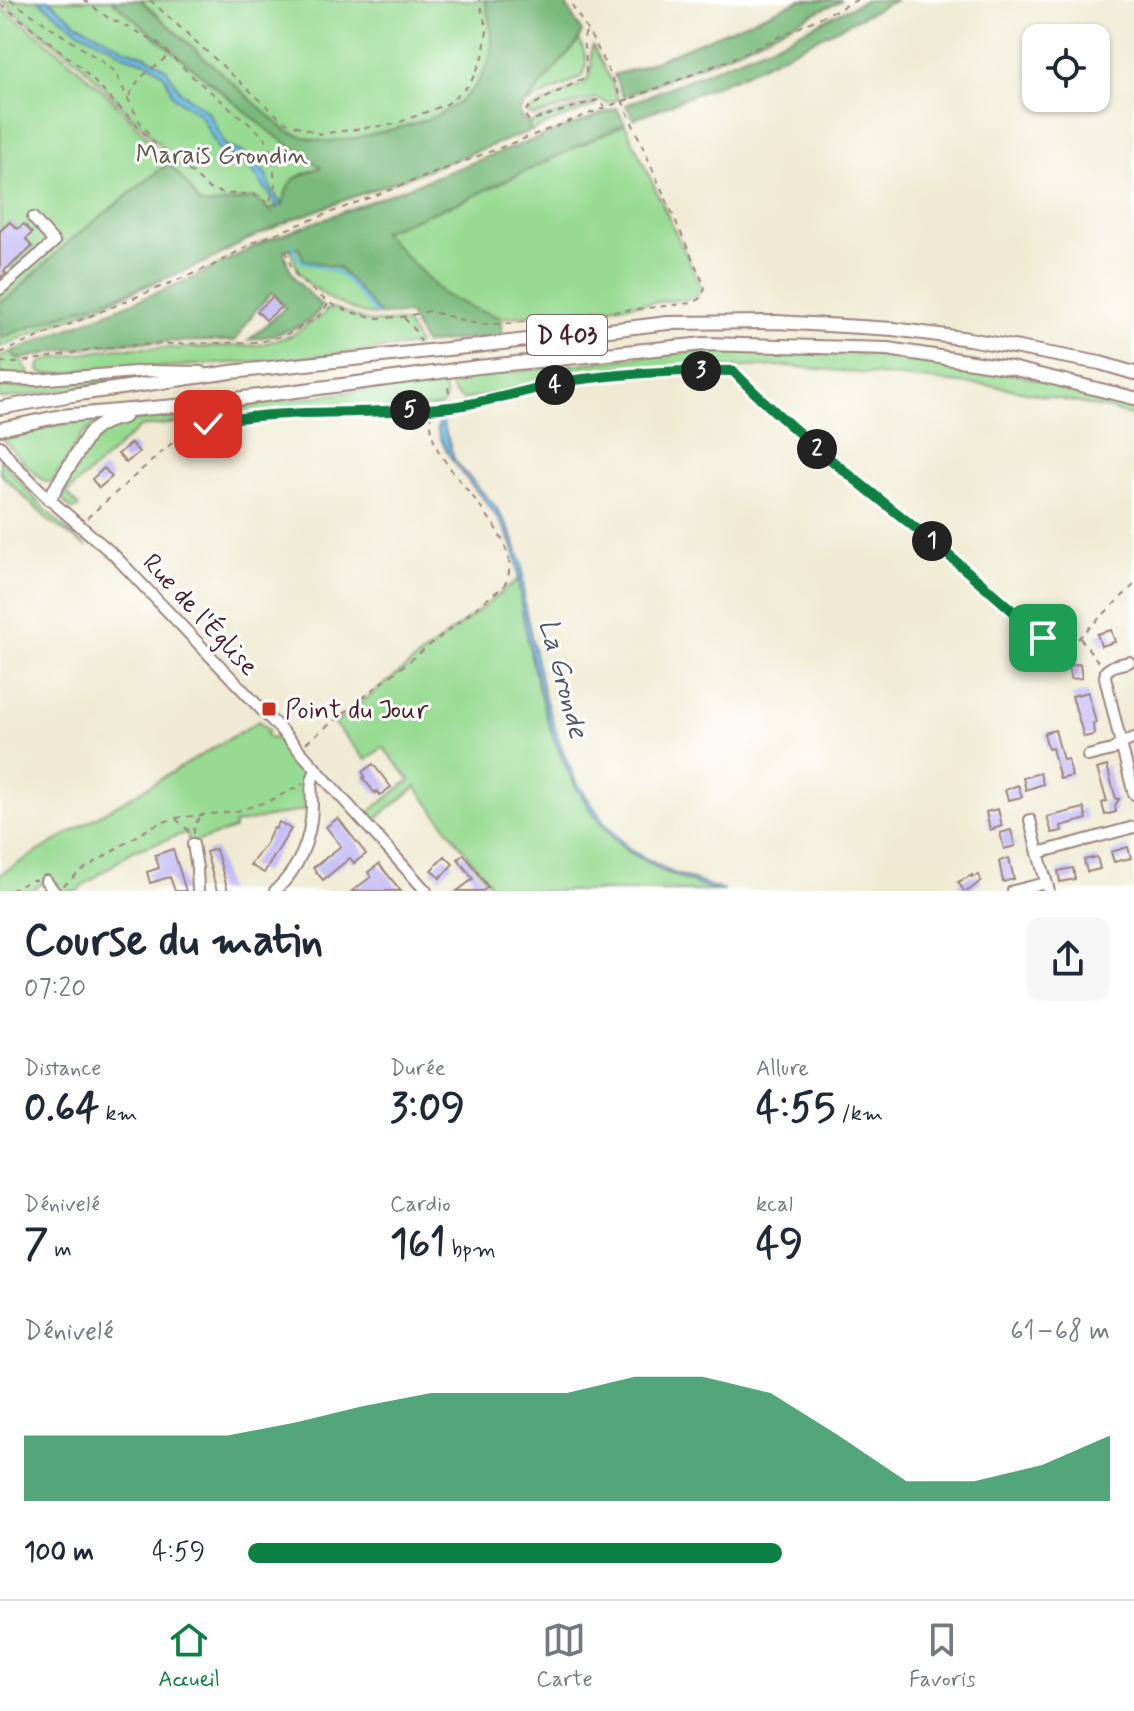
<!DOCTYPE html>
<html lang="fr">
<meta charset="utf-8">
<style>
:root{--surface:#fff;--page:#f6f6f7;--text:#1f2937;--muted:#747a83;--line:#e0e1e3;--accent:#0b8043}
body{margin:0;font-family:Mynerve,sans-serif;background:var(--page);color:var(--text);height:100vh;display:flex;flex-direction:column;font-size:30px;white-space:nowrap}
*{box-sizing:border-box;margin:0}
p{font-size:26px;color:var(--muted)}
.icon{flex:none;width:44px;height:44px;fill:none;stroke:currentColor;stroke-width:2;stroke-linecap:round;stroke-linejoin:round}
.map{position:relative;height:891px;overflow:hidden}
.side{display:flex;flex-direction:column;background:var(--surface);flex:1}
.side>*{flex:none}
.controls{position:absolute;left:1022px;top:24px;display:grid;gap:16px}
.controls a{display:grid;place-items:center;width:88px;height:88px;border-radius:16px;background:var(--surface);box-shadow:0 2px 6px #0004;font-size:40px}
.pin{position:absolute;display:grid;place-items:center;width:68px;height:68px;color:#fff;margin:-34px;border-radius:16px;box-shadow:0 4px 12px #0006}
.km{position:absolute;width:40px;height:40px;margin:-20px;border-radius:50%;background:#222;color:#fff;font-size:22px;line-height:40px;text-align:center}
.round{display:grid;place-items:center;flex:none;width:84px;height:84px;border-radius:16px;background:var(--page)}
.headline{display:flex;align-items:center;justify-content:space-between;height:136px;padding:0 24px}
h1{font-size:44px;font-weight:700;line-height:60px}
.stats{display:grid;grid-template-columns:repeat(3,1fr);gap:12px;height:136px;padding:8px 24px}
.stats div{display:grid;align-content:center}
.stats b{font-size:40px;font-weight:700}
.stats small{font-size:22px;font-weight:400}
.stats p{font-size:22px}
.chart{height:224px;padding:16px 24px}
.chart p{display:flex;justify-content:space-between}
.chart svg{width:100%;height:144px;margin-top:8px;fill:var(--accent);opacity:.7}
ul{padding:0 24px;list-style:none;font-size:26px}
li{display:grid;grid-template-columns:128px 96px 1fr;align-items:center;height:60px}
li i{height:20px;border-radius:10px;background:var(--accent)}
.dock{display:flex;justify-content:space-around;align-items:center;height:112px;border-top:2px solid var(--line);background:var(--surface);font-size:22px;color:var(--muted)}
.dock a{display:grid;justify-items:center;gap:4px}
.dock .on{color:var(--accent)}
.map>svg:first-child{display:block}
.green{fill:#97da91;stroke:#707c5e;stroke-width:2}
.forest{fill:#79ba7b;stroke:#626c53;stroke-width:2}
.water{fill:#68bce4;stroke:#596e88;stroke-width:2}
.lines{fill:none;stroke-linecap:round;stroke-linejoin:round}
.stream{stroke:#68bce4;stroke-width:3}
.building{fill:#c0b8f5}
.minor-casing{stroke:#9d847e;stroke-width:14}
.major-casing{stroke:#9d847e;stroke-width:16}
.path{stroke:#9d847e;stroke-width:2;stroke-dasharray:6 6;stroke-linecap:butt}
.minor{stroke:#fff;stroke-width:10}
.major{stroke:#fff;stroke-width:12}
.path-bridge{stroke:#9d847e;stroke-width:2;stroke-dasharray:6 6;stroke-linecap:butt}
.route-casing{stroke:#fff;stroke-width:16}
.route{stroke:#0b8043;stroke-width:10}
.poi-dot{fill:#c8321e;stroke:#fff;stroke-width:3}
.labels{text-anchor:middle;stroke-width:6;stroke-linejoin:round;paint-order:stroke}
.shield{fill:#fff;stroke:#80626b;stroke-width:2}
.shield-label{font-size:24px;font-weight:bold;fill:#4a1f2b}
.park-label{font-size:26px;fill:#61574a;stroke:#fff}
.street-label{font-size:26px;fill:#4a1f2b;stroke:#fff}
.poi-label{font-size:26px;fill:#4a1f2b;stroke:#fff;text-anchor:start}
.water-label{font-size:28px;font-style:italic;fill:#54566c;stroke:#fff}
</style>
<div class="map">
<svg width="1134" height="891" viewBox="0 0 1134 891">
<rect width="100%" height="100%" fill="#fff"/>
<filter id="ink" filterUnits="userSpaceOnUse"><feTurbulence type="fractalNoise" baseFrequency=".0125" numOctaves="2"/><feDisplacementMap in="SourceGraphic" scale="16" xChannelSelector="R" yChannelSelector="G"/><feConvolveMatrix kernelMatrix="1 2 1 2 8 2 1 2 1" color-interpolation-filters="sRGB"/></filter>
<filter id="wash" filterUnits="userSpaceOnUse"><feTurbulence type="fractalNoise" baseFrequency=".006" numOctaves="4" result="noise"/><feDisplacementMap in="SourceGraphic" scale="32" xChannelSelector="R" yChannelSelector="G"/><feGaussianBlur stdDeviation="1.8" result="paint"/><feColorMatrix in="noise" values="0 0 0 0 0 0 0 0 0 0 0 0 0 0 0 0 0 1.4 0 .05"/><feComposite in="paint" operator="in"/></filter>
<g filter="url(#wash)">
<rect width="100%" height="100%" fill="#f0ead2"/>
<g class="green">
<path d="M0,0H111L269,131L321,167C296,177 288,176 283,205L269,210L255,198L209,205L199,203L190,188L168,163L72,239L17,290L0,304V293L62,240L58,236L54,237L16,270L11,266L32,247L10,222L0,231V7C56,45 120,103 162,155L167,152L78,61Z"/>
<path d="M140,0H485C489,19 496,42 489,61C470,110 428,122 381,132C364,136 345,141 327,141C313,141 298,135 285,130Z"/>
<path d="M579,39C585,52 590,64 582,77L527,103Z"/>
<path d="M593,46L613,85L618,99L608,103L595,98L534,116L529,115V110L584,83C594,74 591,61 591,49Z"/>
<path d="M595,102L596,105L531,131L528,123Z"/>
<path d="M625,124L701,287C701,295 695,296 688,299L502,318L477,310L444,295L381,232L465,200Z"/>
<path d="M299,247L305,260L339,268L380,315L363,314L331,300L309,284L298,271L290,249Z"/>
<path d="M174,275L0,347V338Z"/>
<path d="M331,308C344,309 354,318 367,321C394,327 404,308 418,345L284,360L43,374L39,371L40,364L48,359L119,348H186L259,345L290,336L322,316L326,310Z"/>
<path d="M13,351L17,358L22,359L24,366L28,370L29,375L0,376V357Z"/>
<path d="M723,351L864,354L920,360L1017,375L1134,402V417L1108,409L1001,387L789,366L678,369L624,373L564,381L463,400L454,393L446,380L661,354Z"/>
<path d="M116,378L118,382L0,399V388H19L60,382Z"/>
<path d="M440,380C445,389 450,399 440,407L253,415L212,420L196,426L189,422L140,427L67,493L79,507L75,510C65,507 61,498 61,488L97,432L116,423Z"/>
<path d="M100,418L101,420L82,435L52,482H46C29,470 16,454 2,438L27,432L32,429Z"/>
<path d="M0,458C26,491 54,521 87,547L49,521L0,473Z"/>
<path d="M519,579C530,671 551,777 619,844C631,855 648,859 660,870L717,891H495L416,787L374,820L368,813L410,780L383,747L366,760L334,724Z"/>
<path d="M259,721L269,731L266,734L271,739L275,737C298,762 308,773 304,810L234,824V829L190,844L186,833L133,851L80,888L78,891H58L49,879L30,891H0V874Z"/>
</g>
<g class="forest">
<path d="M111,0H140L285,130C298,135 313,141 327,141C345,141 364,136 381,132C428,122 470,110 489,61C496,42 489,19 485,0H563L582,32L577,43L520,109C520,116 521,120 528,123L531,131L291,220L247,240L211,260L174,275L0,338V304L17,290L72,239L169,163L190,188L199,203L209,205L255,198L269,210L283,205C288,176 296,178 321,167L269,131Z"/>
<path d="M800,0H842L726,55L623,97L614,75L638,68Z"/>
<path d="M865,0H896L740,76L634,119L626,105L784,40Z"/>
<path d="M617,108L625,124L465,200L382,232L444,295L477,310L502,318L501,335L424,344L409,314L380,315L339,268L304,260L298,247L284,250C288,276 304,289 322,306C311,328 271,336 249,340L285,308L272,292L255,311L235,341L131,342L58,351L22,359L14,356L13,351L195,277L263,242Z"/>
</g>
<g class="water">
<path d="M38,0H49L78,24L125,49L146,56L160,64L167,70L181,92L209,113L225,145L246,154L258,164L267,177L271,189L282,205L276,207L274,201L249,166L238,159L223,153L218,149L201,116L173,96L165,76L160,71L149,63L125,56L110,46L80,32Z"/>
<path d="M441,417L455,461L495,506L507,525L516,545L522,566L525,608L545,698L561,746L576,781L606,825L630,850L671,872L725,891C703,891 681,876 660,870C651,862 639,859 629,852C619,845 610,835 603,826C553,765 537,687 522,611C518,589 520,567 512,545C495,500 450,474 437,428L439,426L437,419Z"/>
</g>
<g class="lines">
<path class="stream" d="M293,245L298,258L302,261L336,272L346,279L376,314"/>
</g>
<g id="blocks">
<g class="building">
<path d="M10,222L17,229L24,224L32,233L26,239L32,247L4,271L6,273L0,278V231Z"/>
<path d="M273,297L281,307L266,320L257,311Z"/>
<path d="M131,443L139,452L126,463L118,454Z"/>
<path d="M104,468L112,477L99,488L92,479Z"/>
<path d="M1111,630L1115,642L1101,646L1097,634Z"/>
<path d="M1080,664L1082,678L1071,679L1068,665Z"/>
<path d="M1088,692L1096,723H1093L1094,735L1084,737L1072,696Z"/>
<path d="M1055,730L1063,760L1068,759L1072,776L1060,779L1052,748L1048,749L1044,733Z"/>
<path d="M373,764L391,787L380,795L377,791L375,793L363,778L365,776L362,772Z"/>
<path d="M1107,766L1116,799H1119L1115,806L1116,812L1105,815L1102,803L1107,801L1097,769Z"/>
<path d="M1040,773L1043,784L1026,790L1023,778Z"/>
<path d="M1018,785L1022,797L1008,800L1005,790Z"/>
<path d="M1084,808L1087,819L1061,826L1062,831L1052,833L1047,817Z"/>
<path d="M998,809L1002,826L990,830L986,812Z"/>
<path d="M338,818L366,854L354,863L350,858L323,880L313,868L341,846L326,827Z"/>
<path d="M279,822L291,829L264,873L250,865L266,844L273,828L275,829Z"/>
<path d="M1011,830L1015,846L1004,849L1000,833Z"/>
<path d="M1128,847L1131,858L1114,862L1111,852Z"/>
<path d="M173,849L177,862L186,891H175L170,877L150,883L147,872L159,868L155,855Z"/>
<path d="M216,849L228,891H217L206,852Z"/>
<path d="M464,854L488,887L483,891H457L473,879L458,859Z"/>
<path d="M445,856L453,864L440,878L431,870Z"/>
<path d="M1097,857L1100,869L1087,872L1084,860Z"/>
<path d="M1009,858L1014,879L1003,882L999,861Z"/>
<path d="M379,864L401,891H352L371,877L368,872Z"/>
<path d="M1073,868L1075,879L1060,882L1058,871Z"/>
<path d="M972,875V877L979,875L981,881L968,891H964L958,882Z"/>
</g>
</g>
</g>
<g filter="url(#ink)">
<use href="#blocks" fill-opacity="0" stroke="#9d847e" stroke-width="2"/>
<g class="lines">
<defs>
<g id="minor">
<path d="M0,289L54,242L33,218"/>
<path d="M0,379L35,380L148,371L201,372"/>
<path d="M0,446L13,463L49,499L114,555L280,729L426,891"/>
<path d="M1134,738L1121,744L1134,794"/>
<path d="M1088,756L1112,750L1121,744L1105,677L1106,671L1113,666L1129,662"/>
<path d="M1030,820L1038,853"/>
<path d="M193,844L197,868L198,891"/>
<path d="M46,881L54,891"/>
<path d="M275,891C299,869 311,839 312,807C312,794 309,782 316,771"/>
<path d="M1013,891L1046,883"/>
<path d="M1049,891L1038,853L1134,827"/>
</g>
<g id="major">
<path d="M0,408L72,395L231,372L476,346L668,323L777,322L893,329L969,339L1100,363L1134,373"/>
<path d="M0,429L61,416L198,404L478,367L704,344L888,349L1011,368L1134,398"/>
<path d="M49,499L89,434C99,424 110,419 124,417"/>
</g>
</defs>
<use href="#minor" class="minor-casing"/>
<use href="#major" class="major-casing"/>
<g class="path">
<path d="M10,0L104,63L115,72L138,119L150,135"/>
<path d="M84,0L107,17L156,41L194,78L265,137L273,161L275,185L270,201"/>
<path d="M150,0L283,121L320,134L395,124L447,104L470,84L483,57L487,30L479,0"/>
<path d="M0,4L35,30L78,65L165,154L192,173L209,189L228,194H253L268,203L273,211"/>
<path d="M586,32C579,47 591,59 584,78L529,107L524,113L528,120H533L597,100L605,106"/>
<path d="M129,96L140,78L168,56"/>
<path d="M632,98L732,59L857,0"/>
<path d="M286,250L291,266L300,280L329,303L354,313L377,318L403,317L429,311L477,324H504L692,303C701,300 703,296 705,287L614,82L596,45L569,0"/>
<path d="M404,318L412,326L421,342"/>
<path d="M0,353L214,265L256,241L612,105"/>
<path d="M0,362L16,363L95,349L130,345L260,342L282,336L296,330L318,317L328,304"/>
<path d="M448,387L452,405"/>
<path d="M87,518L181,435L193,429L229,418L452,407L498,399L573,381L639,374L733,371C793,433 862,484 928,538C974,576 1018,616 1062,654L1134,585"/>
<path d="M1080,638L1100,664"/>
<path d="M306,743L504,586C530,544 453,483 436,446C431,434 431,423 430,410"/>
<path d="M176,819L187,829L190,835"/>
<path d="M194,834V826L201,815"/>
<path d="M63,886L81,871L153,826L175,818L237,811L269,801L303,784"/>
<path d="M10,891L31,880H37"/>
</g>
<use href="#minor" class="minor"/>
<use href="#major" class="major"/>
<path class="path-bridge" d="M612,105L632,98"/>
</g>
</g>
<g class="lines" filter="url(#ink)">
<defs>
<path id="route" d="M208,424C239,416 272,415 304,413C353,412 402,412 450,407C493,402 533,387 575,380C627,373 681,370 733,371C790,430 855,479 918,530C961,565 1002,601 1043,638"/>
</defs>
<use href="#route" class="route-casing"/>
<use href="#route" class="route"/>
</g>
<rect class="poi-dot" x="261" y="701" width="16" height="16" rx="4"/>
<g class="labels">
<rect class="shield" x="527" y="315" width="80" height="40" rx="6"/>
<g class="shield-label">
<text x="567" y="343">D 403</text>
</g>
<g class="park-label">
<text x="222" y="163">Marais Grondin</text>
</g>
<g class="street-label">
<text transform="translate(201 614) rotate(47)" y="9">Rue de l'Église</text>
</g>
<g class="poi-label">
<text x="285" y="718">Point du Jour</text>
</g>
<g class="water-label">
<text transform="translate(565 678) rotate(75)" y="10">La Gronde</text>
</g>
</g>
</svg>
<div class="controls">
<a><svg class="icon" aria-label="locate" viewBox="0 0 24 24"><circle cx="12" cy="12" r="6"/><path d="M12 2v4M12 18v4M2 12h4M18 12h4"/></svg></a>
</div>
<div class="pin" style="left:1043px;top:638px;background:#1e9e55"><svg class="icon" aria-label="arrive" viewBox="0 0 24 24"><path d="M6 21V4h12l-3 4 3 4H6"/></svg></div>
<div class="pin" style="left:208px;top:424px;background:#d93025"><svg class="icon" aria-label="check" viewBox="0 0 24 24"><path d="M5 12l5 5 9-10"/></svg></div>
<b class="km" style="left:932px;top:541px">1</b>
<b class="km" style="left:817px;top:449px">2</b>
<b class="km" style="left:701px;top:371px">3</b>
<b class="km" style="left:555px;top:385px">4</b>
<b class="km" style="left:410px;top:410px">5</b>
</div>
<section class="side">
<div class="headline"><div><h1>Course du matin</h1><p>07:20</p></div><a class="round"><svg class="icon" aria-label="share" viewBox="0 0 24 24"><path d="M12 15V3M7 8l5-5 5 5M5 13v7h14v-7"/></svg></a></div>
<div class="stats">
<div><p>Distance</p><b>0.64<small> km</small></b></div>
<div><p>Durée</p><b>3:09</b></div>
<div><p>Allure</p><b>4:55<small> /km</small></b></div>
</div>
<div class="stats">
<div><p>Dénivelé</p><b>7<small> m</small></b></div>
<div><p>Cardio</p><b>161<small> bpm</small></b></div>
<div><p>kcal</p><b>49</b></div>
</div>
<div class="chart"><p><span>Dénivelé</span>61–68 m</p>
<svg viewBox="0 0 160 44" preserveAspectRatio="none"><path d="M0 44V24L10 24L20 24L30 24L40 20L50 15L60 11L70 11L80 11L90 6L100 6L110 11L120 24L130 38L140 38L150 33L160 24V44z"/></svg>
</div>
<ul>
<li><b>100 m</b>4:59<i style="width:62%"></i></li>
</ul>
</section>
<nav class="dock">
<a class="on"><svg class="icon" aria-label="home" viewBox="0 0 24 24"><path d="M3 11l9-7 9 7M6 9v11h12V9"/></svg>Accueil</a>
<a><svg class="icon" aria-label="map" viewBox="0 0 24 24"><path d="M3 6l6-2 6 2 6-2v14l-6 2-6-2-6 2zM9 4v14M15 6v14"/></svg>Carte</a>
<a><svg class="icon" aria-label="saved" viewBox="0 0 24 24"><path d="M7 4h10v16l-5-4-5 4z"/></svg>Favoris</a>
</nav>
